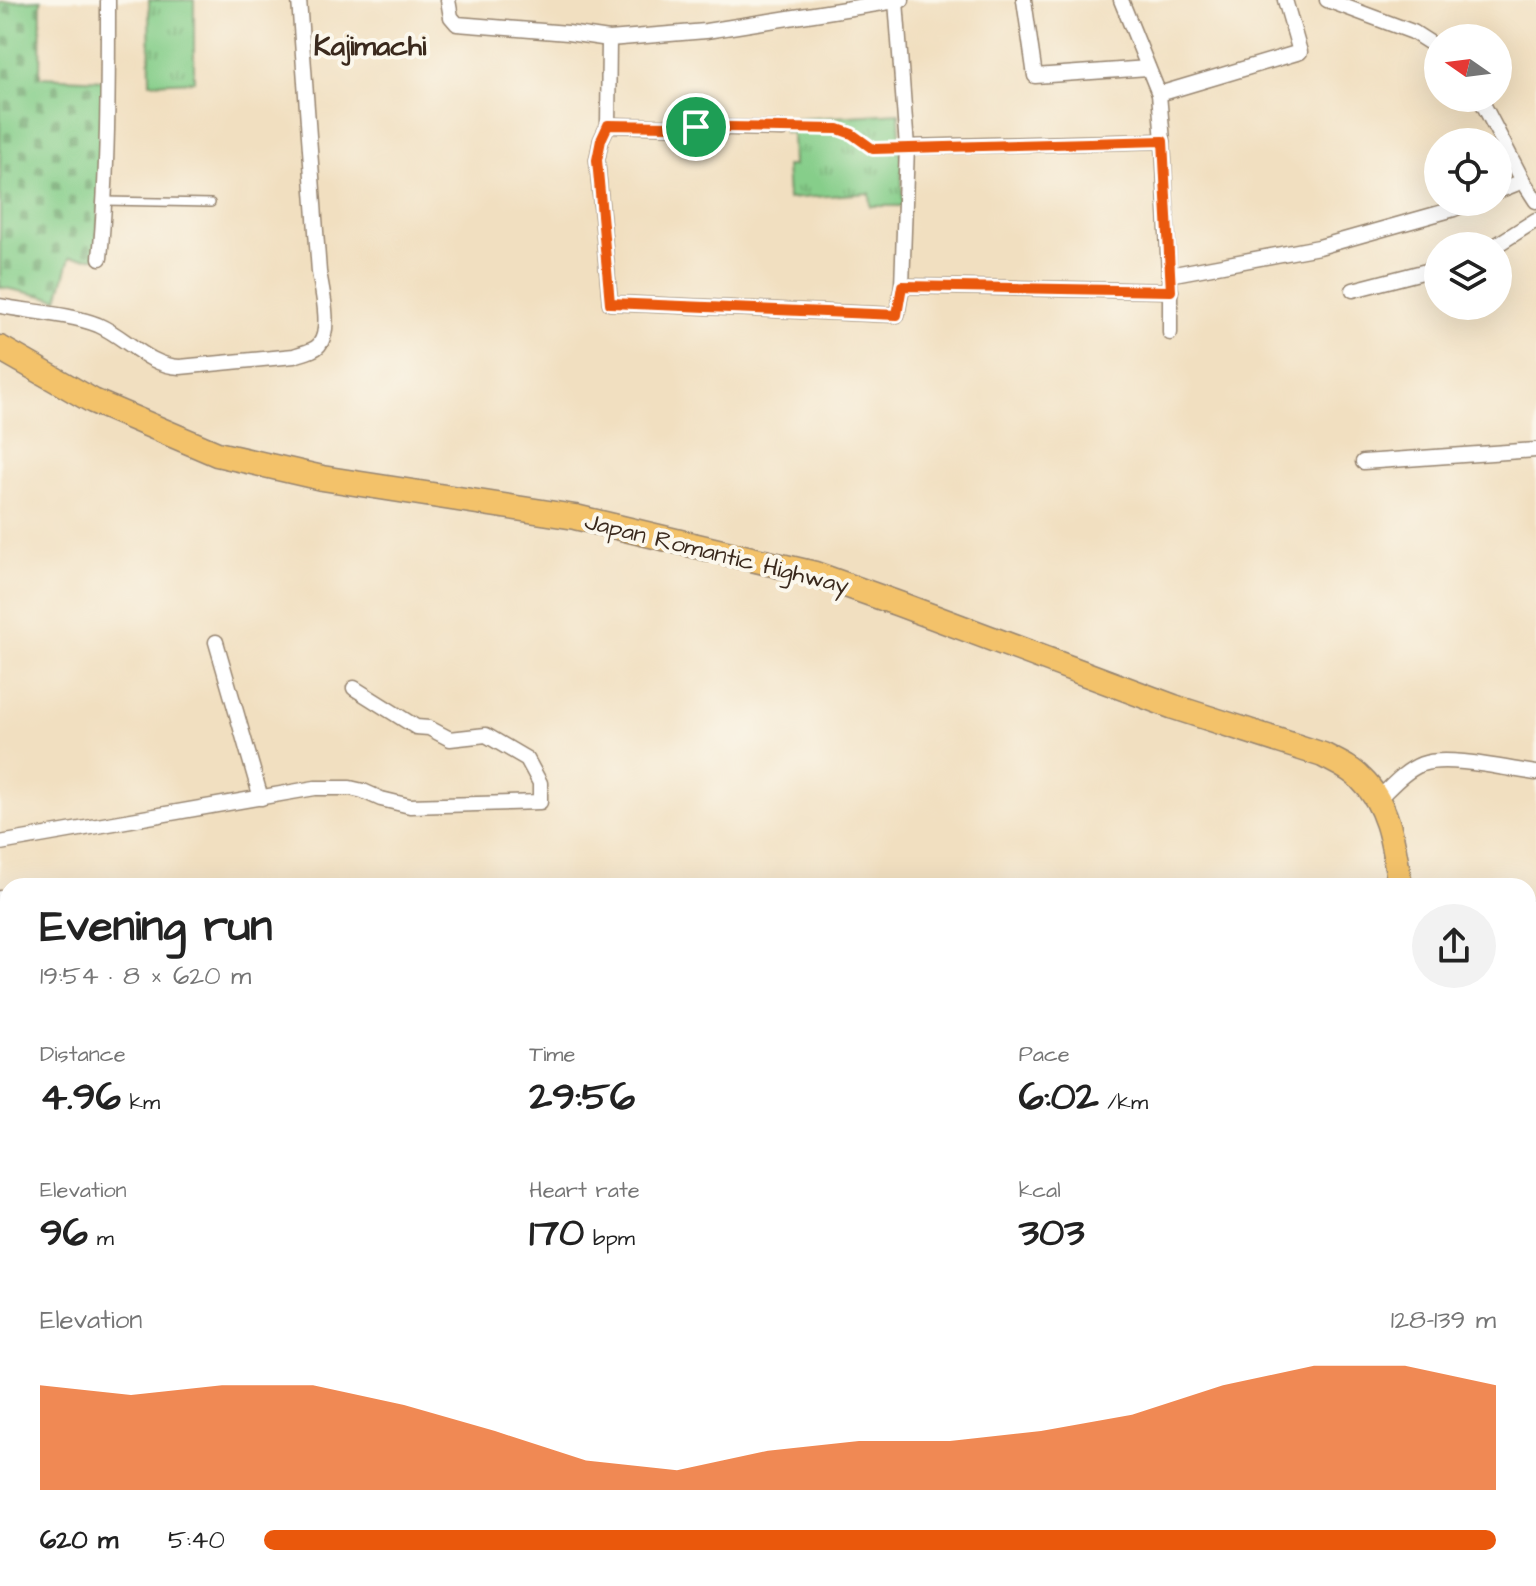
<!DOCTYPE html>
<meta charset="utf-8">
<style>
:root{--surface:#fff;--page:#f2f2f2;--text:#222;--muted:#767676;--accent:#ea580c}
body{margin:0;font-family:"Architects Daughter",sans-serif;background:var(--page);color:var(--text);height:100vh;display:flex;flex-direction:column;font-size:30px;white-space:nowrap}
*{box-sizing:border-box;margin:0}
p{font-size:26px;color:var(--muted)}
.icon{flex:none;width:44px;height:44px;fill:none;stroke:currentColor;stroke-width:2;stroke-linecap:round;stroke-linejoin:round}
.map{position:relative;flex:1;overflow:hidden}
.drawer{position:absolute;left:0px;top:878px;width:1536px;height:708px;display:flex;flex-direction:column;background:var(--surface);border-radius:24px 24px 0 0;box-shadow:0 8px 32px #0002}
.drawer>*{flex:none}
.needle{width:52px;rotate:284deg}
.tools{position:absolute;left:1424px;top:24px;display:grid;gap:16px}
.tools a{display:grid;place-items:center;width:88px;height:88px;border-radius:50%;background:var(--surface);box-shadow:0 8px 32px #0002;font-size:40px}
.pin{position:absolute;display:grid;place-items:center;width:68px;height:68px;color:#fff;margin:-34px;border:4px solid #fff;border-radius:50%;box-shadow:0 2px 8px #0007}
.round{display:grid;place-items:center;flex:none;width:84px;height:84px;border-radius:42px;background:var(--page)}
.headline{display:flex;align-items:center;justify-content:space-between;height:136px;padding:0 40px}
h1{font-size:44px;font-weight:700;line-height:60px}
.stats{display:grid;grid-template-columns:repeat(3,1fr);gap:12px;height:136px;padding:8px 40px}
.stats div{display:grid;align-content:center}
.stats b{font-size:40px;font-weight:700}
.stats small{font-size:22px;font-weight:400}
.stats p{font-size:22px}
.chart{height:224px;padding:16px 40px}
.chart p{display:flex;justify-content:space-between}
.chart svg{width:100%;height:144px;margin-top:8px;fill:var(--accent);opacity:.7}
ul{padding:0 40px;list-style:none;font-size:26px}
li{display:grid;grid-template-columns:128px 96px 1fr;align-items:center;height:60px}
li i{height:20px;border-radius:10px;background:var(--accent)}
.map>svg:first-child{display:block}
.cemetery{fill:url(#cemetery-stones);stroke:#607c54;stroke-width:2}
.park{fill:url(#park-tufts);stroke:#607c54;stroke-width:2}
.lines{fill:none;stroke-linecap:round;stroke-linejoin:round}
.service-casing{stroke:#96846f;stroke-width:10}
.minor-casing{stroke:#96846f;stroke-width:17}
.tertiary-casing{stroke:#96846f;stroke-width:21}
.trunk-casing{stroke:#96846f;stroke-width:27}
.path{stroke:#96846f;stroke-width:3;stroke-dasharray:6 6;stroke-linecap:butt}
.service{stroke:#fff;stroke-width:7}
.minor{stroke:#fff;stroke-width:14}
.tertiary{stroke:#fff;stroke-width:18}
.trunk{stroke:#f3c26a;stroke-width:24}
.rail-casing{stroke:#3b2a1e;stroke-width:8}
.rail{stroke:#fbf7ec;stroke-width:5;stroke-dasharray:15;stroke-linecap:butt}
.route-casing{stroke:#fff;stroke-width:16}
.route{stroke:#ea580c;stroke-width:10}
.labels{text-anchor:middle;stroke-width:8;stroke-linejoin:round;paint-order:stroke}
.street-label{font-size:24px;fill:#3b2a1e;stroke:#fbf7ec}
.quarter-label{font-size:28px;font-weight:bold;fill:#3b2a1e;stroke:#fbf7ec}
</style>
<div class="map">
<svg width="1536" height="1586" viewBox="0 0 1536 1586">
<defs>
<pattern id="cemetery-stones" width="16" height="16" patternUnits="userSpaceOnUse" patternTransform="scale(2)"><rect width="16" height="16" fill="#86ce8a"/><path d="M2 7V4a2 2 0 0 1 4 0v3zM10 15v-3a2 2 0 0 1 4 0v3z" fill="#6fa770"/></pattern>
<pattern id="park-tufts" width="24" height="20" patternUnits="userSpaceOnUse" patternTransform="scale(2)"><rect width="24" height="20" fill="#86ce8a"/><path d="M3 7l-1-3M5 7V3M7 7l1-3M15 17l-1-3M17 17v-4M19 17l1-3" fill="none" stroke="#6fa770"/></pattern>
</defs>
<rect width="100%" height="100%" fill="#fbf7ec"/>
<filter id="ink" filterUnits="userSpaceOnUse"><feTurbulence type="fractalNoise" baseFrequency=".0125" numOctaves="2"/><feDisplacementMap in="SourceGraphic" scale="16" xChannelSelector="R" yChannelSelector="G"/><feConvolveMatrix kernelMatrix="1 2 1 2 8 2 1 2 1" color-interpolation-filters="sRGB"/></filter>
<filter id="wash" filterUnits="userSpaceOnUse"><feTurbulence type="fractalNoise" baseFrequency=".006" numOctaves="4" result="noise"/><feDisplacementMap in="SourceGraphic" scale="32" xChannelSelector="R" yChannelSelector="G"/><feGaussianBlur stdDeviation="1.8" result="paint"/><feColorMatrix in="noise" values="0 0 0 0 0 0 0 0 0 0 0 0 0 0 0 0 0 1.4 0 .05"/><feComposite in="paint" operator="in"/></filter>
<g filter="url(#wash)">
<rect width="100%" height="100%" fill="#f1dfc0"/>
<path class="cemetery" d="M41,0L40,77L105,80L96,258L70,257L58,299L0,287V2Z"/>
<g class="park">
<path d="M149,0H194V81L150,83Z"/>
<path d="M899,113L903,206H870L869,193L788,199L786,166H793L792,133L784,132L783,120Z"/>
</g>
</g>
<g filter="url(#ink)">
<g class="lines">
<defs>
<g id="service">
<path d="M105,201L211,203"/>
<path d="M161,1586L166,1578"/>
</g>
<g id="minor">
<path d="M448,0L451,17L457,24L568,33L609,39L706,31L902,0"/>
<path d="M1024,0L1035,76L1148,68"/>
<path d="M1121,0L1159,94L1163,141L1169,275L1319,247L1454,209L1471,202"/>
<path d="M1327,0L1413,32L1438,48"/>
<path d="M609,39L608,125L601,140L597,160L610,303L897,315L902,286L907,147L896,1"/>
<path d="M1159,94L1300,52L1285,0"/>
<path d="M1480,98L1523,181L1536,201"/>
<path d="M608,125L783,129"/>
<path d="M907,147L1163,141"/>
<path d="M1498,191L1523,181"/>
<path d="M1495,246L1536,220"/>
<path d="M100,258C108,172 108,86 108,0"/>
<path d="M902,286L1171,291"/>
<path d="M1353,290L1438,268"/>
<path d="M0,306C31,312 69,314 98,325C126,337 148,366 180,367L294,356C302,353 314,351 319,345C332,330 322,290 319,272L299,0"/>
<path d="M1170,333V283"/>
<path d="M1363,462L1536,450"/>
<path d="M216,642L261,798"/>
<path d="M1377,800C1391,787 1404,771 1422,764C1447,755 1507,769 1536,773"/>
<path d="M0,843L315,788H350L363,791L381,799L410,806L540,802V783L527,759L486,735L450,739L429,728L416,727L354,688"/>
<path d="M0,898L8,927"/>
<path d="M1528,1119L1536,1102"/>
<path d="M0,1133H8"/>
<path d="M0,1370L7,1410"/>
<path d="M503,1586L504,1578"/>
<path d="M819,1586L821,1578"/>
<path d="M1447,1586L1449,1578"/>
</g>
<path id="tertiary" d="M0,1185L8,1189"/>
<g id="trunk">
<path d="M0,348L93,401L217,454L322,478L575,517L815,574L899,604L1174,707L1323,755C1336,762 1351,768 1361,779C1390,806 1394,849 1400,886"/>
<path d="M1528,1251L1536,1261"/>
<path d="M1528,1340L1536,1338"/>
<path d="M0,1411L8,1410"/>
</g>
</defs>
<use href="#service" class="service-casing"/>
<use href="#minor" class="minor-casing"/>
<use href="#tertiary" class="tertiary-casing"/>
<use href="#trunk" class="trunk-casing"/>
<g class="path">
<path d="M795,129H838L852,134L873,149L894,148"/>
<path d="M1528,920L1536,921"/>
</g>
<use href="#service" class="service"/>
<use href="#minor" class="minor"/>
<use href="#tertiary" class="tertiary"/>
<use href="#trunk" class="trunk"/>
<defs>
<g id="rail">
<path d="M1528,904L1536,905"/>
<path d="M0,1158L8,1156"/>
<path d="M0,1178L8,1176"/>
</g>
</defs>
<use href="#rail" class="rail-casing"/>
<use href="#rail" class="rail"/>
</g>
</g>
<g class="lines" filter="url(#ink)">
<defs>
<path id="route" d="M608,125L838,129L852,134L873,149L1163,141L1171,291L902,286L897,315L610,303L597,160L601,140Z"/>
</defs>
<use href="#route" class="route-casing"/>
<use href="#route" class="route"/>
</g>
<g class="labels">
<g class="street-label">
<text transform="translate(717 553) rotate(14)" y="8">Japan Romantic Highway</text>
</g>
<g class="quarter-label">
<text x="370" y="55">Kajimachi</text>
</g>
</g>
</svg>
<div class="tools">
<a><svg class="needle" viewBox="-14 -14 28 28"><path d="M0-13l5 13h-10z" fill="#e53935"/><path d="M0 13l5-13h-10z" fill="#767676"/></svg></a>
<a><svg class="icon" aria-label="locate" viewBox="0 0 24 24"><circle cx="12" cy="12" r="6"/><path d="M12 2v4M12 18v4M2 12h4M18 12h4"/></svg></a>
<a><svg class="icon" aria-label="layers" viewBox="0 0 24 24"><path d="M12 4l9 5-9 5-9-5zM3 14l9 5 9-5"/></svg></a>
</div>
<div class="pin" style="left:696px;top:127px;background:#1e9e55"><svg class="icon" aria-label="arrive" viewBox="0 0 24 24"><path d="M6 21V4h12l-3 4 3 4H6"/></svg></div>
<section class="drawer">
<div class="headline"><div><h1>Evening run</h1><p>19:54 · 8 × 620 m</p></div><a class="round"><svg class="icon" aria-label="share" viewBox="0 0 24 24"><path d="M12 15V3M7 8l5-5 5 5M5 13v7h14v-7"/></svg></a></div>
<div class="stats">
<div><p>Distance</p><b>4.96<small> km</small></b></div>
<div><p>Time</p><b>29:56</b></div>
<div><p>Pace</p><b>6:02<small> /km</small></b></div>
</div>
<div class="stats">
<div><p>Elevation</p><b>96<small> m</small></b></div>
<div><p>Heart rate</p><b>170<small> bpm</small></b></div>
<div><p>kcal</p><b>303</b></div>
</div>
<div class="chart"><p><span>Elevation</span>128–139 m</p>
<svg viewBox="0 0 160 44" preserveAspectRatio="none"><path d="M0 44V12L10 15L20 12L30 12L40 18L50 26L60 35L70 38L80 32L90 29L100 29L110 26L120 21L130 12L140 6L150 6L160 12V44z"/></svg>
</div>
<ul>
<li><b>620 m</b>5:40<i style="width:100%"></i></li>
</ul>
</section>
</div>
